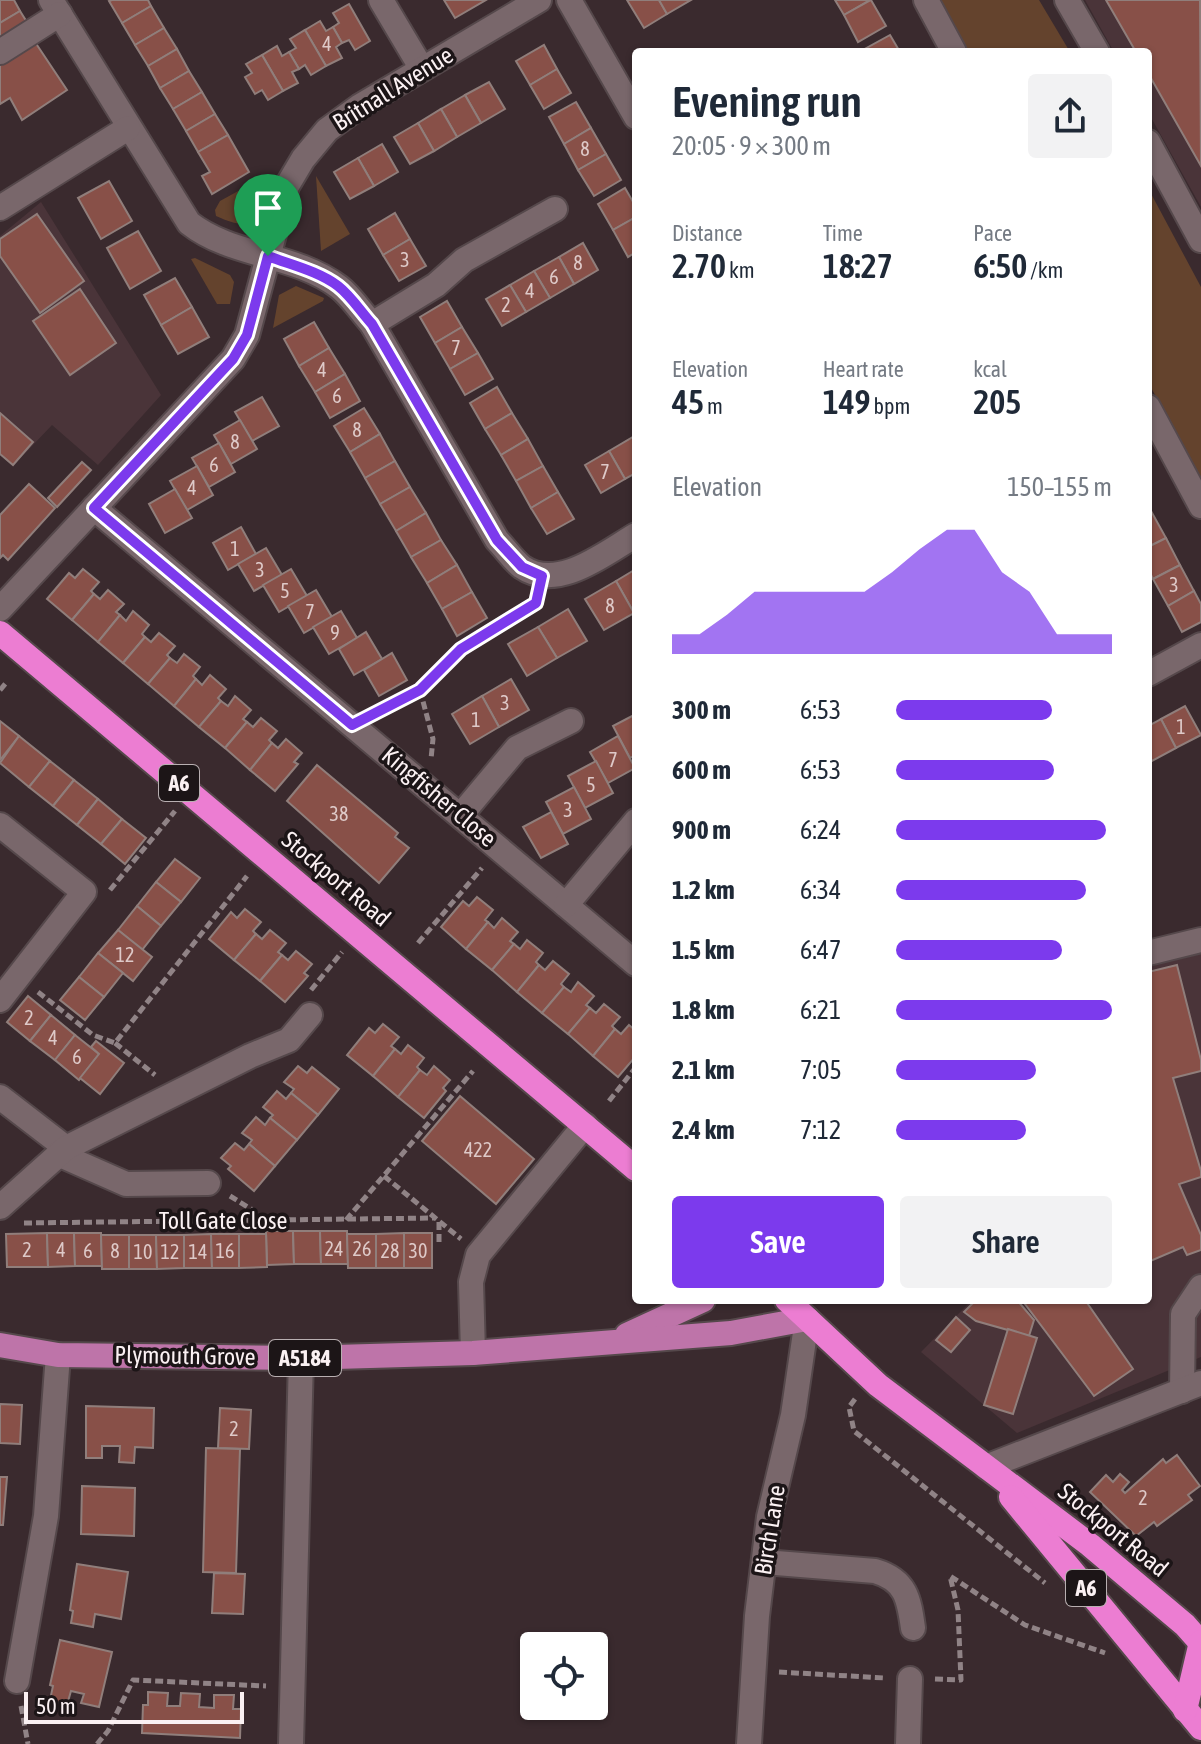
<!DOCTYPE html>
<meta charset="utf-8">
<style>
:root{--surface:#fff;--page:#f2f2f3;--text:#1f2937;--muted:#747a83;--accent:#7c3aed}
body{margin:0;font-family:"Asap Condensed",sans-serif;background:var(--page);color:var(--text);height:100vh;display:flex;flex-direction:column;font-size:30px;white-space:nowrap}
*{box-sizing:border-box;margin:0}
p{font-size:26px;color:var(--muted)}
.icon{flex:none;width:44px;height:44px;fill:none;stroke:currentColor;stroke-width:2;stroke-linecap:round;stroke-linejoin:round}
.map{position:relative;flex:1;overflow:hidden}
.sheet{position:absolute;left:632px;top:48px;width:520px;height:1256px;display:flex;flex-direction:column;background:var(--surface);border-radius:8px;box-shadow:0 2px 6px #0004}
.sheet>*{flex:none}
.tools{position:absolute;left:520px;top:1632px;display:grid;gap:16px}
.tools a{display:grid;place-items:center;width:88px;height:88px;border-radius:8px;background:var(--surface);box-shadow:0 2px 6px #0004;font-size:40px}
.scale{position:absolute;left:24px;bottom:20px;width:220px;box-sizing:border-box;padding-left:8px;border:4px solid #fbf1f3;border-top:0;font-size:22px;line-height:28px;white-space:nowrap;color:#fbf1f3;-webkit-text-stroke:6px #1c1517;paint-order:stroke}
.pin{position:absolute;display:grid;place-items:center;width:68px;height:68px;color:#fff;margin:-82px -34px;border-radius:50% 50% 50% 0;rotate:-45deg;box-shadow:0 0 8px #0007}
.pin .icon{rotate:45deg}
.round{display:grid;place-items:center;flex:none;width:84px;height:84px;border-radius:8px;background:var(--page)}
.summary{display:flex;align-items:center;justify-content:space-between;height:136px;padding:0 40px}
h1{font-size:44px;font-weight:600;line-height:60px}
.stats{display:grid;grid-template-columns:repeat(3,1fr);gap:12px;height:136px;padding:8px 40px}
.stats div{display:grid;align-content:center}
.stats b{font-size:34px;font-weight:600}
.stats small{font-size:22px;font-weight:400}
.stats p{font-size:22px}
.chart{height:224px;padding:16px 40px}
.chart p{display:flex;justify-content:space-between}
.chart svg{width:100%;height:144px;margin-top:8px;fill:var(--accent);opacity:.7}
.primary-button{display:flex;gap:16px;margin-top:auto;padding:16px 40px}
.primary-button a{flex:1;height:92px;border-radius:8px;background:var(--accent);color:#fff;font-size:32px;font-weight:600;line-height:92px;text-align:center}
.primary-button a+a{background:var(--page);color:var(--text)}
ul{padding:0 40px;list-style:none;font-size:26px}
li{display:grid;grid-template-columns:128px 96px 1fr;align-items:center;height:60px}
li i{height:20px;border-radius:10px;background:var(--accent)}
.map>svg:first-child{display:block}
.built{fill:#4a3439}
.green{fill:#64432d}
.building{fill:#885048;stroke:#907e7b;stroke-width:2}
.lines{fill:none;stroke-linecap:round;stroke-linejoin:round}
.minor-casing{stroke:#55484b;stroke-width:28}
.major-casing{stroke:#55484b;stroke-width:28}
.highway-casing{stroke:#55484b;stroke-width:28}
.path{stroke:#908386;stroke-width:5;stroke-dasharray:8 4;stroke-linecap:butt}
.minor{stroke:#79676b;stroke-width:24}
.major{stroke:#be74a9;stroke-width:24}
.highway{stroke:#ec7dd2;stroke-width:24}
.route-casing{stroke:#fff;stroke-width:16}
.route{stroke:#7c3aed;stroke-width:10}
.labels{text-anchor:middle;stroke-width:7;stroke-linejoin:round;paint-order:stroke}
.number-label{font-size:20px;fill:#dec9c8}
.shield{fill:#1c1517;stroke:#b8afb1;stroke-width:2}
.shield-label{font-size:22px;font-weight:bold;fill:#fbf1f3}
.street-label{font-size:24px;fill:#fbf1f3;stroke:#1c1517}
</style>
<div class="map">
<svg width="1201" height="1744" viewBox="0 0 1201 1744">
<rect width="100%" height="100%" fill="#3a2a2e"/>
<g class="built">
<path d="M1085,0H1201V207L1148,112V52H1114Z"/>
<path d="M41,202L161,395L98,465L52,425L13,466L0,455V236Z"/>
<path d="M1201,954V1357L1017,1433L921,1352L972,1300H1148V967Z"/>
</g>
<g class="green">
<path d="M939,0H1039L1070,52H968Z"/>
<path d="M316,176L350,234L321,251Z"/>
<path d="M262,178L266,181C255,217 258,235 216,216L215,210L220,201Z"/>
<path d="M1148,188L1201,287V480L1148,382Z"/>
<path d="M195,258L230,275L234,282L230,304H217L191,259Z"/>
<path d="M296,286L324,298L323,301L273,328L279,295Z"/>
</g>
<g class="building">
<path d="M0,0H14L20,11L0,23Z"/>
<path d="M112,0H148L151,6L122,23L109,1Z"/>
<path d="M444,0H486L455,18Z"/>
<path d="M627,0H659L667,14L644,28Z"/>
<path d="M659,0H691L667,14Z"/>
<path d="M835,0H870L844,15Z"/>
<path d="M871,0L886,26L858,42L844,15Z"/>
<path d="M1106,0H1200L1201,166L1148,73V52H1136Z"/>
<path d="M349,4L370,41L355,50L349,40L342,43L333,27L339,23L333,13Z"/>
<path d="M151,6L164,28L135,45L122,23Z"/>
<path d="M20,11L30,27L0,45V23Z"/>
<path d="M320,21L326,31L333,27L342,43L336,47L342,58L326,66L305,30Z"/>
<path d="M164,28L177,49L148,66L135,45Z"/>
<path d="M305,30L326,66L311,75L305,65L299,69L289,52L296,48L290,39Z"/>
<path d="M890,35L900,52H864L863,50Z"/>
<path d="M33,39L67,90L22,120L10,98L0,104V60Z"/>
<path d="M544,45L557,69L530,85L516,61Z"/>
<path d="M277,46L282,56L289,52L299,69L292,72L298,83L283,91L262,55Z"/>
<path d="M177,49L189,71L160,88L148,66Z"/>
<path d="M262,55L283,91L268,100L262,90L255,94L245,77L252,73L246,64Z"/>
<path d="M557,69L571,93L544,109L530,85Z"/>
<path d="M189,71L202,92L173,109L160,88Z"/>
<path d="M489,82L505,109L481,123L465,95Z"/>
<path d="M202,92L215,114L186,131L173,109Z"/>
<path d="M465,95L481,123L457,137L441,109Z"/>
<path d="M576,102L591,128L564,144L549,117Z"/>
<path d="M441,109L457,137L434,151L418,123Z"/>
<path d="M215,114L228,135L198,152L186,131Z"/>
<path d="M418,123L434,151L410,164L394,137Z"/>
<path d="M591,128L606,154L578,170L564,144Z"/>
<path d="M228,135L249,172L212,194L202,176L210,172L198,152Z"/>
<path d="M382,144L398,172L374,186L358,158Z"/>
<path d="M606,154L621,180L594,196L578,170Z"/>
<path d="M358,158L374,186L350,199L334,172Z"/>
<path d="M109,181L132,221L101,239L78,198Z"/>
<path d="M625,188L636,207V217L613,230L598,204Z"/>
<path d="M395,213L410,239L383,255L368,229Z"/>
<path d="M37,214L84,281L40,313L0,256V239Z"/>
<path d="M636,217V252L628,257L613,230Z"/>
<path d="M138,231L161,271L130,289L107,248Z"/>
<path d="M410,239L426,266L399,281L383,255Z"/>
<path d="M583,243L598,270L574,284L559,257Z"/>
<path d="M559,257L574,284L550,298L534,271Z"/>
<path d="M534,271L550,298L526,312L510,285Z"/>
<path d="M175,278L192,307L161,325L144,295Z"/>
<path d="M510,285L526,312L502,326L486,299Z"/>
<path d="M80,289L116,343L70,375L33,321Z"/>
<path d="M447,301L462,327L435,343L420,317Z"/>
<path d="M192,307L209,337L178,354L161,325Z"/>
<path d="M314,322L329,348L299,366L284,339Z"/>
<path d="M462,327L478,353L450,369L435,343Z"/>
<path d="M329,348L345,374L315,392L299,366Z"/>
<path d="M478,353L493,379L465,395L450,369Z"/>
<path d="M345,374L360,401L330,418L315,392Z"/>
<path d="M497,387L512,413L485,429L470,403Z"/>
<path d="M262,397L279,426L252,441L235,412Z"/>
<path d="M364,408L380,434L350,452L334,426Z"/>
<path d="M0,413L33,442L13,465L0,454Z"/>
<path d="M512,413L528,439L501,455L485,429Z"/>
<path d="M240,420L257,449L231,464L214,435Z"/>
<path d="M380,434L395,461L365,478L350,452Z"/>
<path d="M633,437L636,443V473L625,479L609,451Z"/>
<path d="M528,439L543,466L516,481L501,455Z"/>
<path d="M219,443L235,472L209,487L192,458Z"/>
<path d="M609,451L625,479L601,493L585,465Z"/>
<path d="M395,461L410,487L380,504L365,478Z"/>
<path d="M82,462L91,470L57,507L48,498Z"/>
<path d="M197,466L213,495L187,510L170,481Z"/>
<path d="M543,466L558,492L531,508L516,481Z"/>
<path d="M29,484L55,508L8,560L3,555L0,558V515Z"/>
<path d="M410,487L426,513L396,531L380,504Z"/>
<path d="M175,489L192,518L165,533L149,504Z"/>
<path d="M558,492L574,519L547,534L531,508Z"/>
<path d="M1151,511L1166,538L1148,547V513Z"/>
<path d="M426,513L441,540L411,557L396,531Z"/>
<path d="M241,527L256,554L228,570L213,543Z"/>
<path d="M1166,538L1180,565L1153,579L1148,569V547Z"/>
<path d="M441,540L457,565L427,583L411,557Z"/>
<path d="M266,548L282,575L254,591L238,564Z"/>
<path d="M457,565L472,592L442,609L427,583Z"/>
<path d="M1180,565L1194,591L1168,606L1153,579Z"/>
<path d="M83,569L99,582L91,591L94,594L72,620L47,599L69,573L75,578Z"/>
<path d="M291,569L307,596L279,612L263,585Z"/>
<path d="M636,569V612L634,613L616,581Z"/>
<path d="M616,581L634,613L604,630L585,599Z"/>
<path d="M108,590L124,604L116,612L120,615L98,642L72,620L94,594L100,599Z"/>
<path d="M316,590L332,617L304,633L288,606Z"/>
<path d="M1194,591L1201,604V622L1182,632L1168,606Z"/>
<path d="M472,592L487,618L457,636L442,609Z"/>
<path d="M568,609L587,641L557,658L538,627Z"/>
<path d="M133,611L149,625L142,634L145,637L123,663L98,642L120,615L126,621Z"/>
<path d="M341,611L357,638L329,654L313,627Z"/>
<path d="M538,627L557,658L527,676L508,644Z"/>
<path d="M366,632L382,659L354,675L339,649Z"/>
<path d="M159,633L175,646L167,655L170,658L148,684L123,663L145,637L151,642Z"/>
<path d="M392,653L407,680L379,696L364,670Z"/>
<path d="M184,654L200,667L193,676L196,679L174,706L148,684L170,658L177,663Z"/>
<path d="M210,675L226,689L218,698L221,701L199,727L174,706L196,679L202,685Z"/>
<path d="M511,679L529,710L499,727L482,696Z"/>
<path d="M235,696L251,710L243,719L247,722L225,748L199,727L221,701L228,706Z"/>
<path d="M482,696L499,727L470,744L452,714Z"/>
<path d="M1185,706L1201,735L1176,748L1161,719Z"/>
<path d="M636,714V755L630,758L613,726Z"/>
<path d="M261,718L277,731L269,740L272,743L250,770L225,748L247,722L253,727Z"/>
<path d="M1161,719L1176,748L1152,761L1148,754V726Z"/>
<path d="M0,721L19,736L0,760Z"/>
<path d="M19,736L50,761L29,787L0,763Z"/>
<path d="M618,736L635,768L608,783L590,752Z"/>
<path d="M286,739L302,753L294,762L298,764L275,791L250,770L272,743L278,748Z"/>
<path d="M50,761L74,780L53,806L29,787Z"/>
<path d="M596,761L613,793L585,808L568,776Z"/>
<path d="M317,765L398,833L395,837L409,848L379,883L287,801Z"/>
<path d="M74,780L98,799L77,825L53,806Z"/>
<path d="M574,787L591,819L563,834L546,802Z"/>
<path d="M98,799L122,819L101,844L77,825Z"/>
<path d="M551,812L568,844L541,858L523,827Z"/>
<path d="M122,819L146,838L125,864L101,844Z"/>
<path d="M175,859L200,878L181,902L156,882Z"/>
<path d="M156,882L181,902L161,926L137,906Z"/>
<path d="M477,897L493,910L485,920L488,922L466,949L441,927L463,901L469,906Z"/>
<path d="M137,906L161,926L142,950L118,930Z"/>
<path d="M245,909L261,922L253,931L256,934L234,960L209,939L231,912L237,918Z"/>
<path d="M502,918L518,932L510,941L514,944L492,970L466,949L488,922L494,928Z"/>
<path d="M118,930L152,957L133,981L98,953Z"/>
<path d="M270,930L286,943L278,952L282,955L260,981L234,960L256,934L262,939Z"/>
<path d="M527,940L543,953L536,962L539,965L517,992L492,970L514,944L520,949Z"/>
<path d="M296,951L312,964L304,973L308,976L285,1002L260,981L282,955L288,960Z"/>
<path d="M98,953L123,973L104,997L79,977Z"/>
<path d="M553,961L569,974L561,984L564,987L542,1013L517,992L539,965L545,970Z"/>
<path d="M1177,965L1201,1060V1071L1173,1078L1201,1171V1177L1179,1184L1201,1235V1250L1187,1255L1183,1247L1148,1262V972Z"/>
<path d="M79,977L104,997L85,1020L60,1000Z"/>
<path d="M578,982L594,996L586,1005L590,1008L568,1034L542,1013L564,987L571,992Z"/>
<path d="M28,996L51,1015L30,1041L7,1022Z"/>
<path d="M604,1004L620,1017L612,1026L615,1029L593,1056L568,1034L590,1008L596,1013Z"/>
<path d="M51,1015L75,1035L55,1060L30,1041Z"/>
<path d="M383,1024L399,1037L391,1046L395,1049L373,1076L347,1055L369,1028L375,1033Z"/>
<path d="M629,1025L636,1031V1056L618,1077L593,1056L615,1029L621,1034Z"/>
<path d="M75,1035L99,1054L79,1080L55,1060Z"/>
<path d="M96,1041L124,1063L100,1094L80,1078L99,1054L91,1047Z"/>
<path d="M408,1045L424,1058L417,1067L420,1070L398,1097L373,1076L395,1049L401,1054Z"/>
<path d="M298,1066L307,1073L312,1067L339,1089L318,1115L291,1093L294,1089L284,1082Z"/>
<path d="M434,1066L450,1080L443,1088L446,1091L424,1118L398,1097L420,1070L427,1075Z"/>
<path d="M277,1091L286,1099L291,1093L318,1115L297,1140L270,1118L273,1115L263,1107Z"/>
<path d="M460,1096L534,1159L496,1204L422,1141Z"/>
<path d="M256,1117L265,1125L270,1118L297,1140L275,1166L249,1144L252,1140L242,1133Z"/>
<path d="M235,1143L244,1150L249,1144L275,1166L254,1191L228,1169L231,1166L221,1158Z"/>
<path d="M266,1231H293L294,1264L267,1265Z"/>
<path d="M293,1231H320L321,1264H294Z"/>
<path d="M320,1231H347L348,1264H321Z"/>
<path d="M47,1233L48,1267H7L6,1234Z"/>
<path d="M47,1233H74L75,1266L48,1267Z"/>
<path d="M74,1233H101L102,1266H75Z"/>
<path d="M404,1233V1268H376V1234Z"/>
<rect x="404" y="1233" width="28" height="35"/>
<path d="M211,1234L212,1268H184V1235Z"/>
<path d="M211,1234H239V1268H212Z"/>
<path d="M239,1234H266L267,1267L239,1268Z"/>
<path d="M347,1234H376V1268H348Z"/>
<path d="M101,1235H129V1269H102Z"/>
<path d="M129,1235H156L157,1269H129Z"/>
<path d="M156,1235H184V1268L157,1269Z"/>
<path d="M976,1300H1017L1034,1320L1029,1336L976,1321L964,1312Z"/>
<path d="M1022,1300H1085L1133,1369L1094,1396Z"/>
<path d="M956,1317L970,1330L951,1352L936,1340Z"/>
<path d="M1008,1329L1037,1338L1013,1414L984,1405Z"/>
<path d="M0,1404L22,1405L20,1444L0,1443Z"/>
<path d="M86,1406L154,1408L153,1448L135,1447L134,1463L119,1462L120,1446H102V1458H86Z"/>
<path d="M220,1408L251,1410L249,1449L218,1448Z"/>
<path d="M206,1448L240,1449L236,1573L203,1572Z"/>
<path d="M1177,1455L1200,1486L1188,1495L1192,1500L1157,1526L1154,1522L1136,1536L1090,1492L1106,1475L1113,1482L1120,1474L1129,1482L1122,1490L1125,1493L1163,1459L1166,1463Z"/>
<path d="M0,1477H7L3,1525H0Z"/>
<path d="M82,1486L135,1488L134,1536L81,1534Z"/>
<path d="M77,1564L128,1572L121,1619L95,1614L93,1627L71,1623L73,1611L70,1610Z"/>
<path d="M214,1573L245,1574L243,1614L212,1613Z"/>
<path d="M60,1640L112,1652L99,1707L81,1703L84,1694L71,1691L67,1705L50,1700L53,1686L50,1685Z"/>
<path d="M148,1692L168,1693L167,1706H180L181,1693L200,1694L199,1707L214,1708V1695H234L233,1709H241L240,1738L142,1733L143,1705H148Z"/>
</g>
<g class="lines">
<defs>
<g id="minor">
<path d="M51,0L189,223C232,257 294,253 339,287C351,296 361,312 372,324L497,540C505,548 513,560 522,567C558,592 605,553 636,535"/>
<path d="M381,0L422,69"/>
<path d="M569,0L636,117"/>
<path d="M926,0L954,52"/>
<path d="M1067,0L1097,52"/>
<path d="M0,52L60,14"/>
<path d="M1148,142L1201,240"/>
<path d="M0,208L128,128"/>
<path d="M372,324L436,285L464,260L555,209"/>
<path d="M1148,407L1201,506"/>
<path d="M94,508L636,964"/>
<path d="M0,609L233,359L247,335L287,186L303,159L327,130L360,106L539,0"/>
<path d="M1148,674L1201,645"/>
<path d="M461,815L517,748L571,721"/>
<path d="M0,825L84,892L0,1000"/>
<path d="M566,905L636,821"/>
<path d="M1148,953L1201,940"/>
<path d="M0,1097L66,1148"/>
<path d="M58,1154L126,1184L208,1183"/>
<path d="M0,1207L66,1148L250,1056L289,1040L310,1015"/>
<path d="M473,1353L471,1282L478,1255L585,1125"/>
<path d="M1182,1391L1183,1314L1201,1287"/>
<path d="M986,1467L1201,1383"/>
<path d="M764,1562L875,1571C906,1580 909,1599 913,1628"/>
<path d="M17,1681L46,1516L58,1355"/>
<path d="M291,1744L301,1358"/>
<path d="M749,1744L757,1616L769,1517L793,1415L807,1319"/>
<path d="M908,1744L910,1679"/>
</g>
<g id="major">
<path d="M627,1335L703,1300"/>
<path d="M0,1345L58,1355L301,1358L473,1353L731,1333L807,1319"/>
</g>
<g id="highway">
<path d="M0,633L636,1169"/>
<path d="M787,1300L878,1385L1090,1545L1185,1625L1201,1643"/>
<path d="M1011,1497L1201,1728"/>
<path d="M1185,1710L1201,1642"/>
</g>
</defs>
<use href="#minor" class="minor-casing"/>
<use href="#major" class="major-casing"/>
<use href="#highway" class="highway-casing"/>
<g class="path">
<path d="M0,690L6,683"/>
<path d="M420,690L433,739L431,759"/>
<path d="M376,712L420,690L461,649L537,601"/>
<path d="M110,890L175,811"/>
<path d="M418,943L482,868"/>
<path d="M311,990L342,952"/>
<path d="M38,992L93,1035L115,1043L247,876"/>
<path d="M115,1043L155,1075"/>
<path d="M609,1101L636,1067"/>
<path d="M384,1176L461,1239"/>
<path d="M230,1196L251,1209L252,1221"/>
<path d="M346,1220L473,1071"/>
<path d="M439,1222V1242"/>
<path d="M24,1223L435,1218"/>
<path d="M855,1399L849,1407L854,1431L1045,1583"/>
<path d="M779,1672L885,1678"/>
<path d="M935,1679L961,1680L958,1610L950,1576L1025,1625L1105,1653"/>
<path d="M21,1706L28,1744"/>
<path d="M97,1744L108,1731L133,1680L266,1686"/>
</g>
<use href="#minor" class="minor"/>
<use href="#major" class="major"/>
<use href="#highway" class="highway"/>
</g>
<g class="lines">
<defs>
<path id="route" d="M268,256C291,265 318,271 338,286C351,296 361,312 372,324L497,540L522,567L542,576L536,603L461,649L420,690L352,725L94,508L233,359L247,335Z"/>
</defs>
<use href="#route" class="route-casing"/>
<use href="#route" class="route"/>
</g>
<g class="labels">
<g class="number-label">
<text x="327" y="51">4</text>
<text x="585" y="156">8</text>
<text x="405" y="267">3</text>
<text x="578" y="270">8</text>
<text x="554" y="284">6</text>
<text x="530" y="298">4</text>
<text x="506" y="312">2</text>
<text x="456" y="355">7</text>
<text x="322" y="377">4</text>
<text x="337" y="403">6</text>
<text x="357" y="437">8</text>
<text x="235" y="449">8</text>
<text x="214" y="472">6</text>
<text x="605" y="479">7</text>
<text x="192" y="495">4</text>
<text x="235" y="556">1</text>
<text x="260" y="577">3</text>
<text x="1174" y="592">3</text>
<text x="285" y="598">5</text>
<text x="610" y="613">8</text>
<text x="310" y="619">7</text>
<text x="335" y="640">9</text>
<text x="505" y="710">3</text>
<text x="476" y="727">1</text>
<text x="1181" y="734">1</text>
<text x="613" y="767">7</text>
<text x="591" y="792">5</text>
<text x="568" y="817">3</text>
<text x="339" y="821">38</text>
<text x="125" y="962">12</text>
<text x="29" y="1025">2</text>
<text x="53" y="1045">4</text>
<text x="77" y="1064">6</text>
<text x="478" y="1157">422</text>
<text x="334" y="1256">24</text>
<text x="362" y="1256">26</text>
<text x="27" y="1257">2</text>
<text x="61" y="1257">4</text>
<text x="88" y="1258">6</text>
<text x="115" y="1258">8</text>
<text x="225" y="1258">16</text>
<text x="390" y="1258">28</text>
<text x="418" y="1258">30</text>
<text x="143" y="1259">10</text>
<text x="170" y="1259">12</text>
<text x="198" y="1259">14</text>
<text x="234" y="1436">2</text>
<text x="1143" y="1505">2</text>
</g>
<g class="shield">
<rect x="159" y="765" width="40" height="36" rx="6"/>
<rect x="269" y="1340" width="72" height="36" rx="6"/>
<rect x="1066" y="1570" width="40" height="36" rx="6"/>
</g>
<g class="shield-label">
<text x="179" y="791">A6</text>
<text x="305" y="1366">A5184</text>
<text x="1086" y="1596">A6</text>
</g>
<g class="street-label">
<text transform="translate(393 89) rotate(-32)" y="8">Britnall Avenue</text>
<text transform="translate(439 797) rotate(40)" y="8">Kingfisher Close</text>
<text transform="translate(336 879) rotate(40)" y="8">Stockport Road</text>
<text x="223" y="1229">Toll Gate Close</text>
<text transform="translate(185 1356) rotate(1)" y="8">Plymouth Grove</text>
<text transform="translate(770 1530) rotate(-81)" y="8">Birch Lane</text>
<text transform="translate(1113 1530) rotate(39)" y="8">Stockport Road</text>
</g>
</g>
</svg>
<div class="tools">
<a><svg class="icon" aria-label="locate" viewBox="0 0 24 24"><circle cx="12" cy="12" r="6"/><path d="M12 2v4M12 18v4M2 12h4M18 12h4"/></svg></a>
</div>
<div class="scale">50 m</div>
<div class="pin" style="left:268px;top:256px;background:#1e9e55"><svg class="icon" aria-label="arrive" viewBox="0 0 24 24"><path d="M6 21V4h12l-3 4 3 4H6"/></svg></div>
<section class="sheet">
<div class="summary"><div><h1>Evening run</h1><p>20:05 · 9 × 300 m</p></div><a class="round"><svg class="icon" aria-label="share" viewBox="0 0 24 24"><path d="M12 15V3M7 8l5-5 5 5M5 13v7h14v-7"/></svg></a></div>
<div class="stats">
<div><p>Distance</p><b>2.70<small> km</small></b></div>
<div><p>Time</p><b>18:27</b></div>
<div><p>Pace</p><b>6:50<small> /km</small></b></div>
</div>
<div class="stats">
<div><p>Elevation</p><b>45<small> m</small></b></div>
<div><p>Heart rate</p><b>149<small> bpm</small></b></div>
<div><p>kcal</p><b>205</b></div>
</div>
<div class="chart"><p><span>Elevation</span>150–155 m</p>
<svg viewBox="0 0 160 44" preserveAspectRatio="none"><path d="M0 44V38L10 38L20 32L30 25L40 25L50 25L60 25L70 25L80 19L90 12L100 6L110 6L120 19L130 25L140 38L150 38L160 38V44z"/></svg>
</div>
<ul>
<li><b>300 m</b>6:53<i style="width:72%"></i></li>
<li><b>600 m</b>6:53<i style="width:73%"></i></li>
<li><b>900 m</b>6:24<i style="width:97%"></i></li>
<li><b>1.2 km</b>6:34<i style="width:88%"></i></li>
<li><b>1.5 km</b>6:47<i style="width:77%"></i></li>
<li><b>1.8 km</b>6:21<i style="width:100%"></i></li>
<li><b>2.1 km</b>7:05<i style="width:65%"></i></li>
<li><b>2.4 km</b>7:12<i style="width:60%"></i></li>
</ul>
<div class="primary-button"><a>Save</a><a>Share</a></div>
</section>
</div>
